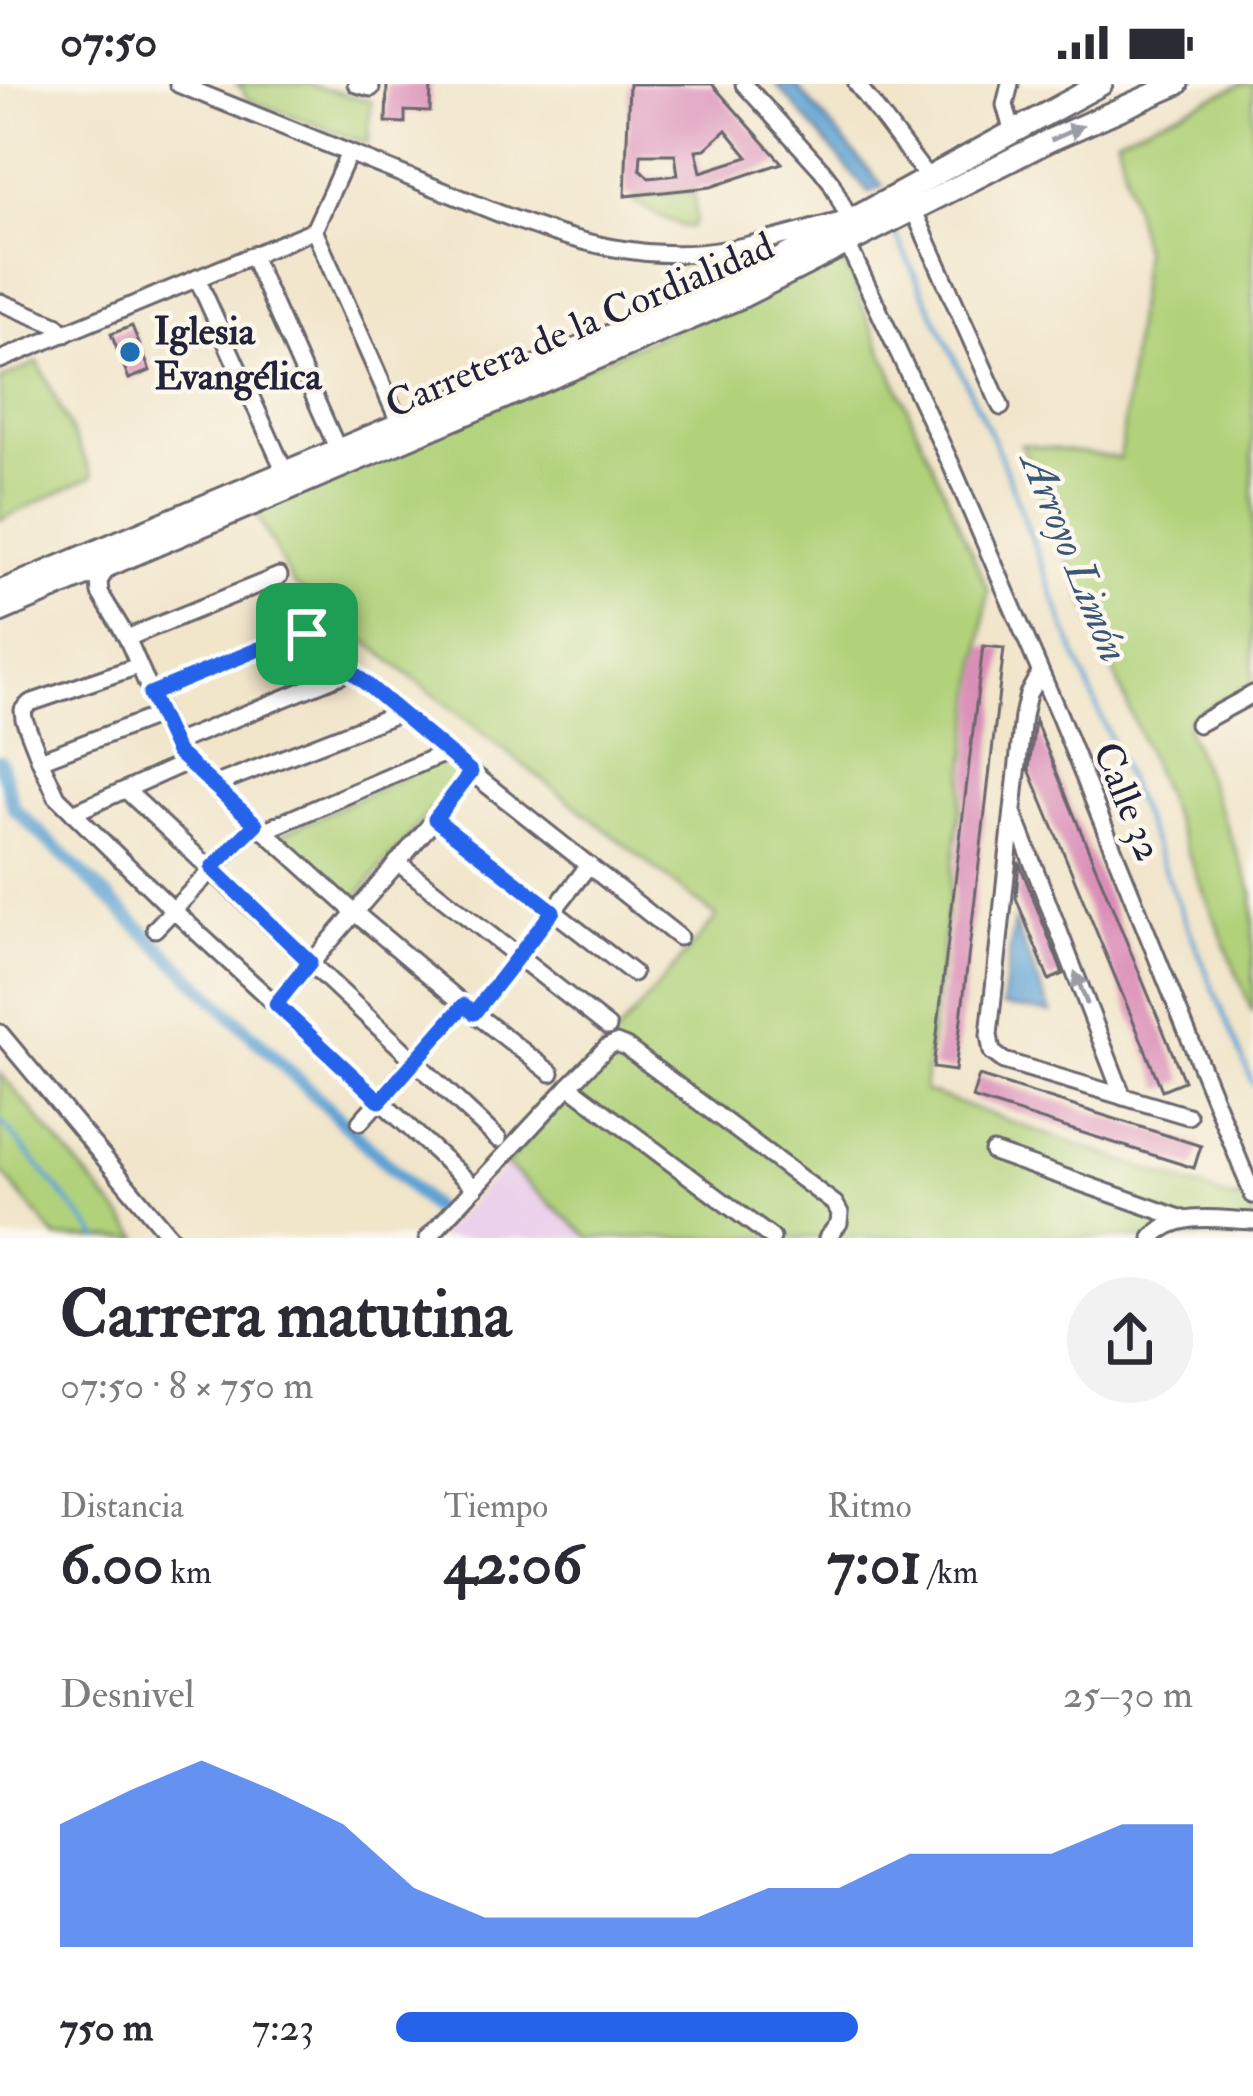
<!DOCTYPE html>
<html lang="es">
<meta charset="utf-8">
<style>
:root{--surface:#fff;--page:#f2f2f3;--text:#2b2b33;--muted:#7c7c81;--accent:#2563eb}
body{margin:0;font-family:"IM FELL Double Pica",serif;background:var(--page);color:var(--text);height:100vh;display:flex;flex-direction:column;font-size:45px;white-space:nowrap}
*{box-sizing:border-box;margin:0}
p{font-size:39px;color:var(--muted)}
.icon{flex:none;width:66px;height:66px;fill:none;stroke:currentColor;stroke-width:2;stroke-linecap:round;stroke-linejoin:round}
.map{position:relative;height:1154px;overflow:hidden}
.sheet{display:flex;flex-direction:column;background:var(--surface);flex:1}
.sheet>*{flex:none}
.pin{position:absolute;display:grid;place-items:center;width:102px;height:102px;color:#fff;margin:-51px;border-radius:24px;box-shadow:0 6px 18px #0006}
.round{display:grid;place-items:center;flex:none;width:126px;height:126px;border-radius:63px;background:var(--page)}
.head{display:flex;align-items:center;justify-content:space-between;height:204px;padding:0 60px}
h1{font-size:66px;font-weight:700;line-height:90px}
.stats{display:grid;grid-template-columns:repeat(3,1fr);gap:18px;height:204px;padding:12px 60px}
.stats div{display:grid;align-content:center}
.stats b{font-size:60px;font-weight:700}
.stats small{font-size:33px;font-weight:400}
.stats p{font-size:33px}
.chart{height:336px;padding:24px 60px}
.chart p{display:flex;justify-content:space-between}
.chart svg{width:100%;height:216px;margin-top:12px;fill:var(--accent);opacity:.7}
ul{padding:0 60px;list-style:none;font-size:39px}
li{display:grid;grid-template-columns:192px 144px 1fr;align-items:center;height:90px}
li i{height:30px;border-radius:15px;background:var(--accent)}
.status{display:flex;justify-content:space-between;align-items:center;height:84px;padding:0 60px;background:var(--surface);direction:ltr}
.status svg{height:33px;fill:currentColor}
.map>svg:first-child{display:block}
.built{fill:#ebd1eb}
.green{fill:#b1d27a;stroke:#6a7a5a;stroke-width:3}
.water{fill:#5ea3d3;stroke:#406287;stroke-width:3}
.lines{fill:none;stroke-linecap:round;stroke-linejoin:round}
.stream{stroke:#5ea3d3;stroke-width:4.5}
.canal{stroke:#5ea3d3;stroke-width:14}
.building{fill:#da8db7;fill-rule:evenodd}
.minor-casing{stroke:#6a666d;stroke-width:21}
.highway-casing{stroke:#6a666d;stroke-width:27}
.minor{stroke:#fff;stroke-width:15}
.highway{stroke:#fff;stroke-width:21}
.oneway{fill:#9c9ca7}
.route-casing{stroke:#fff;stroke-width:24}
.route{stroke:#2563eb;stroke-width:15}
.poi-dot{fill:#1f6fb2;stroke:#fbf7ec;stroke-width:4.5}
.labels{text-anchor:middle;stroke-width:9;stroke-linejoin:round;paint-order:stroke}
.street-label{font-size:39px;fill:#22223b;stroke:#fbf7ec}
.poi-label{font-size:39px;font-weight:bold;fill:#22223b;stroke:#fbf7ec;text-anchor:start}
.water-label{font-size:42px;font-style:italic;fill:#3a5678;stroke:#fbf7ec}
</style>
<div class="status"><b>07:50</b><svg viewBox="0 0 49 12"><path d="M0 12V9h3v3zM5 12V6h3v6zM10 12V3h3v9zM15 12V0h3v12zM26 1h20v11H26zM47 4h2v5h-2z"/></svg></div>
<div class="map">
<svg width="1253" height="1154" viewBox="0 0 1253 1154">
<rect width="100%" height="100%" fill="#fbf7ec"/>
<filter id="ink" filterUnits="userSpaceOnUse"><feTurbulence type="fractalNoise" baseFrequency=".00833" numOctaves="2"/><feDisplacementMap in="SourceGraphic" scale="24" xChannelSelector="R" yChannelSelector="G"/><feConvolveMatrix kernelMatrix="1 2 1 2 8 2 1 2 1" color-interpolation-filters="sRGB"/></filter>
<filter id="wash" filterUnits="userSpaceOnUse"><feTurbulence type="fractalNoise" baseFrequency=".004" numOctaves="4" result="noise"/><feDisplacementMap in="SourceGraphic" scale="48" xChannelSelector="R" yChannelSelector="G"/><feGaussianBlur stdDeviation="2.7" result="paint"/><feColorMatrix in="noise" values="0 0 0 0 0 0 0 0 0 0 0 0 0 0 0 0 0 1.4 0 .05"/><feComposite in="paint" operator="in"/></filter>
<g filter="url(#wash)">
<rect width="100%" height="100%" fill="#f1e5ca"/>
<path class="built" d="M506,1081L590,1154H438Z"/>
<g class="green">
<path d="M234,0H307L371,17L368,60L247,15L242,4Z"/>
<path d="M1243,0H1253V598L1189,634L1188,647L1253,809V929L1021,360L1120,374L1143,167L1117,54Z"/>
<path d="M694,107L696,137L692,143L681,142L635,119V113Z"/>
<path d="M841,173L988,506L924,1007L1234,1116L1253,1109V1154H590L506,1081L717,833L293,500L254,425Z"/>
<path d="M38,278L93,392L0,436V296Z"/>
<path d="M446,673L464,688L352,818L280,751Z"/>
<path d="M0,989L140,1154H56L0,1086Z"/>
</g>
<g class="water">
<path d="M776,0H795L883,102L869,109Z"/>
<path d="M1014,838L1051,929L1002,922Z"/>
</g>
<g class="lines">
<g class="stream">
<path d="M892,143L999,368L1076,572L1253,1000"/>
<path d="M0,1036L99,1154"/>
</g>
<path class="canal" d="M0,677L14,724L436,1127"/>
</g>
<g id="blocks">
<g class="building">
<path d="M387,0H431L430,28L405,27V39L386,38Z"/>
<path d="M629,0H712L782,79L711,103L625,112ZM726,46L748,73L701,88L696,66L705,65ZM641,70H675L678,91L649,94L640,85Z"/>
<path d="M132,242L150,287L129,295L111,250Z"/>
<path d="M983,562L1004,564L955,987L933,984Z"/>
<path d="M1035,636L1184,997L1162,1006L1033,695L1029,685Z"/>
<path d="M1019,778L1063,890L1049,896L1016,814Z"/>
<path d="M979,992L1201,1062L1194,1084L972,1014Z"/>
</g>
</g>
</g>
<g filter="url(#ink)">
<use href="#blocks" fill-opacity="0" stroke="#6a666d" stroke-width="3"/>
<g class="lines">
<defs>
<g id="minor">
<path d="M178,0L498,129C570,157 645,179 723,166C765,159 808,145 849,135L831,98L821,85L744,0"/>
<path d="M356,0L371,4"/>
<path d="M857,0L928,94"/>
<path d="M1010,0L1005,21L1013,49"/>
<path d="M914,127L1001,323"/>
<path d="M314,146L400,340"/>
<path d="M848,161L950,378L1059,631L1253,1111"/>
<path d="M252,172L338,366"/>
<path d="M197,194L285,388"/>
<path d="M0,218L56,241L65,250"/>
<path d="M0,276L314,146L349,69"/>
<path d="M108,483L99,497L100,509L127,554L177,668L354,828L474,929L551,989"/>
<path d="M127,554L279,492"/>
<path d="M138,582L30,619L23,626L24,635L40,676L57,713L173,826L475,1104"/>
<path d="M1040,589L1028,610L1023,632L989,951L992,968L1004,977L1188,1032"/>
<path d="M150,610L290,552L307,550L471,688L679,853"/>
<path d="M1198,640L1253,610"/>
<path d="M172,660L351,587"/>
<path d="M40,676L159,631"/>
<path d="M214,701L399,629"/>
<path d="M126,706L498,1055"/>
<path d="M73,729L187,678"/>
<path d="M1014,731L1123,1013"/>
<path d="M435,735L633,889"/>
<path d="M263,747L447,668"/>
<path d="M397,778L608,943"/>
<path d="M155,845L256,740"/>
<path d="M276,920L435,735L471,688"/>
<path d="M474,929L589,781"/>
<path d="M0,949L171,1154"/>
<path d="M569,1002L772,1154"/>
<path d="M360,1038L464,921"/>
<path d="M993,1068L1183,1135"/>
<path d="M428,1154L569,1002L607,963L616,959L626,963L835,1120L840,1129L839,1139L827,1154"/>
<path d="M1152,1154C1177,1126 1218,1136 1253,1137"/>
</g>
<g id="highway">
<path d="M0,508L736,199L1101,0"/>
<path d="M0,527L743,212L1048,57L1177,0"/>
</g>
</defs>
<use href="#minor" class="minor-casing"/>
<use href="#highway" class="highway-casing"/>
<use href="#minor" class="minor"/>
<use href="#highway" class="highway"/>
</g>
<defs><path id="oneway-solid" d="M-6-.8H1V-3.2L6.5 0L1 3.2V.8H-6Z" transform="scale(3)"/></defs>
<g class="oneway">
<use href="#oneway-solid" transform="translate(1067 49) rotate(-24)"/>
<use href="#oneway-solid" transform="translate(1081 904) rotate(-111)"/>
</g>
</g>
<g class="lines" filter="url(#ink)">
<defs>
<path id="route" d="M298,549L307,550L471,688L435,735L553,827L474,929L464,921L380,1017L276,920L310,878L212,784L256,740L177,668L150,610Z"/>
</defs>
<use href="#route" class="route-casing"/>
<use href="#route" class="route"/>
</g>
<circle class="poi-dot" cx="130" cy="268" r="12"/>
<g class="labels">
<g class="street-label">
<text transform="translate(579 240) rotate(-23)" y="14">Carretera de la Cordialidad</text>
<text transform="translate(1129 717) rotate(68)" y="14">Calle 32</text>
</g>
<g class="poi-label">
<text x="154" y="260">Iglesia<tspan x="154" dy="45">Evangélica</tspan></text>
</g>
<g class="water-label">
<text transform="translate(1076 473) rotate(68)" y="15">Arroyo Limón</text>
</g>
</g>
</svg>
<div class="pin" style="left:307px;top:550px;background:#1e9e55"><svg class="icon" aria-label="arrive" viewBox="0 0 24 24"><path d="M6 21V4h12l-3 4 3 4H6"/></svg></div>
</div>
<section class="sheet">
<div class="head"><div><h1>Carrera matutina</h1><p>07:50 · 8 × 750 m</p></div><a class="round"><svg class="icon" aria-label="share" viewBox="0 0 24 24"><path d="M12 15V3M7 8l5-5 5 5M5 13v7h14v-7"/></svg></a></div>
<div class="stats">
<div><p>Distancia</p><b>6.00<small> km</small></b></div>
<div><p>Tiempo</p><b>42:06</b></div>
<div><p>Ritmo</p><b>7:01<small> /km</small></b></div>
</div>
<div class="chart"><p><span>Desnivel</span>25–30 m</p>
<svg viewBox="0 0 160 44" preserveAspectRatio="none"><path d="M0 44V19L10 12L20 6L30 12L40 19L50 32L60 38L70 38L80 38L90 38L100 32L110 32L120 25L130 25L140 25L150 19L160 19V44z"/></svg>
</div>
<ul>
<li><b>750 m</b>7:23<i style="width:58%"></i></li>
</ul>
</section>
